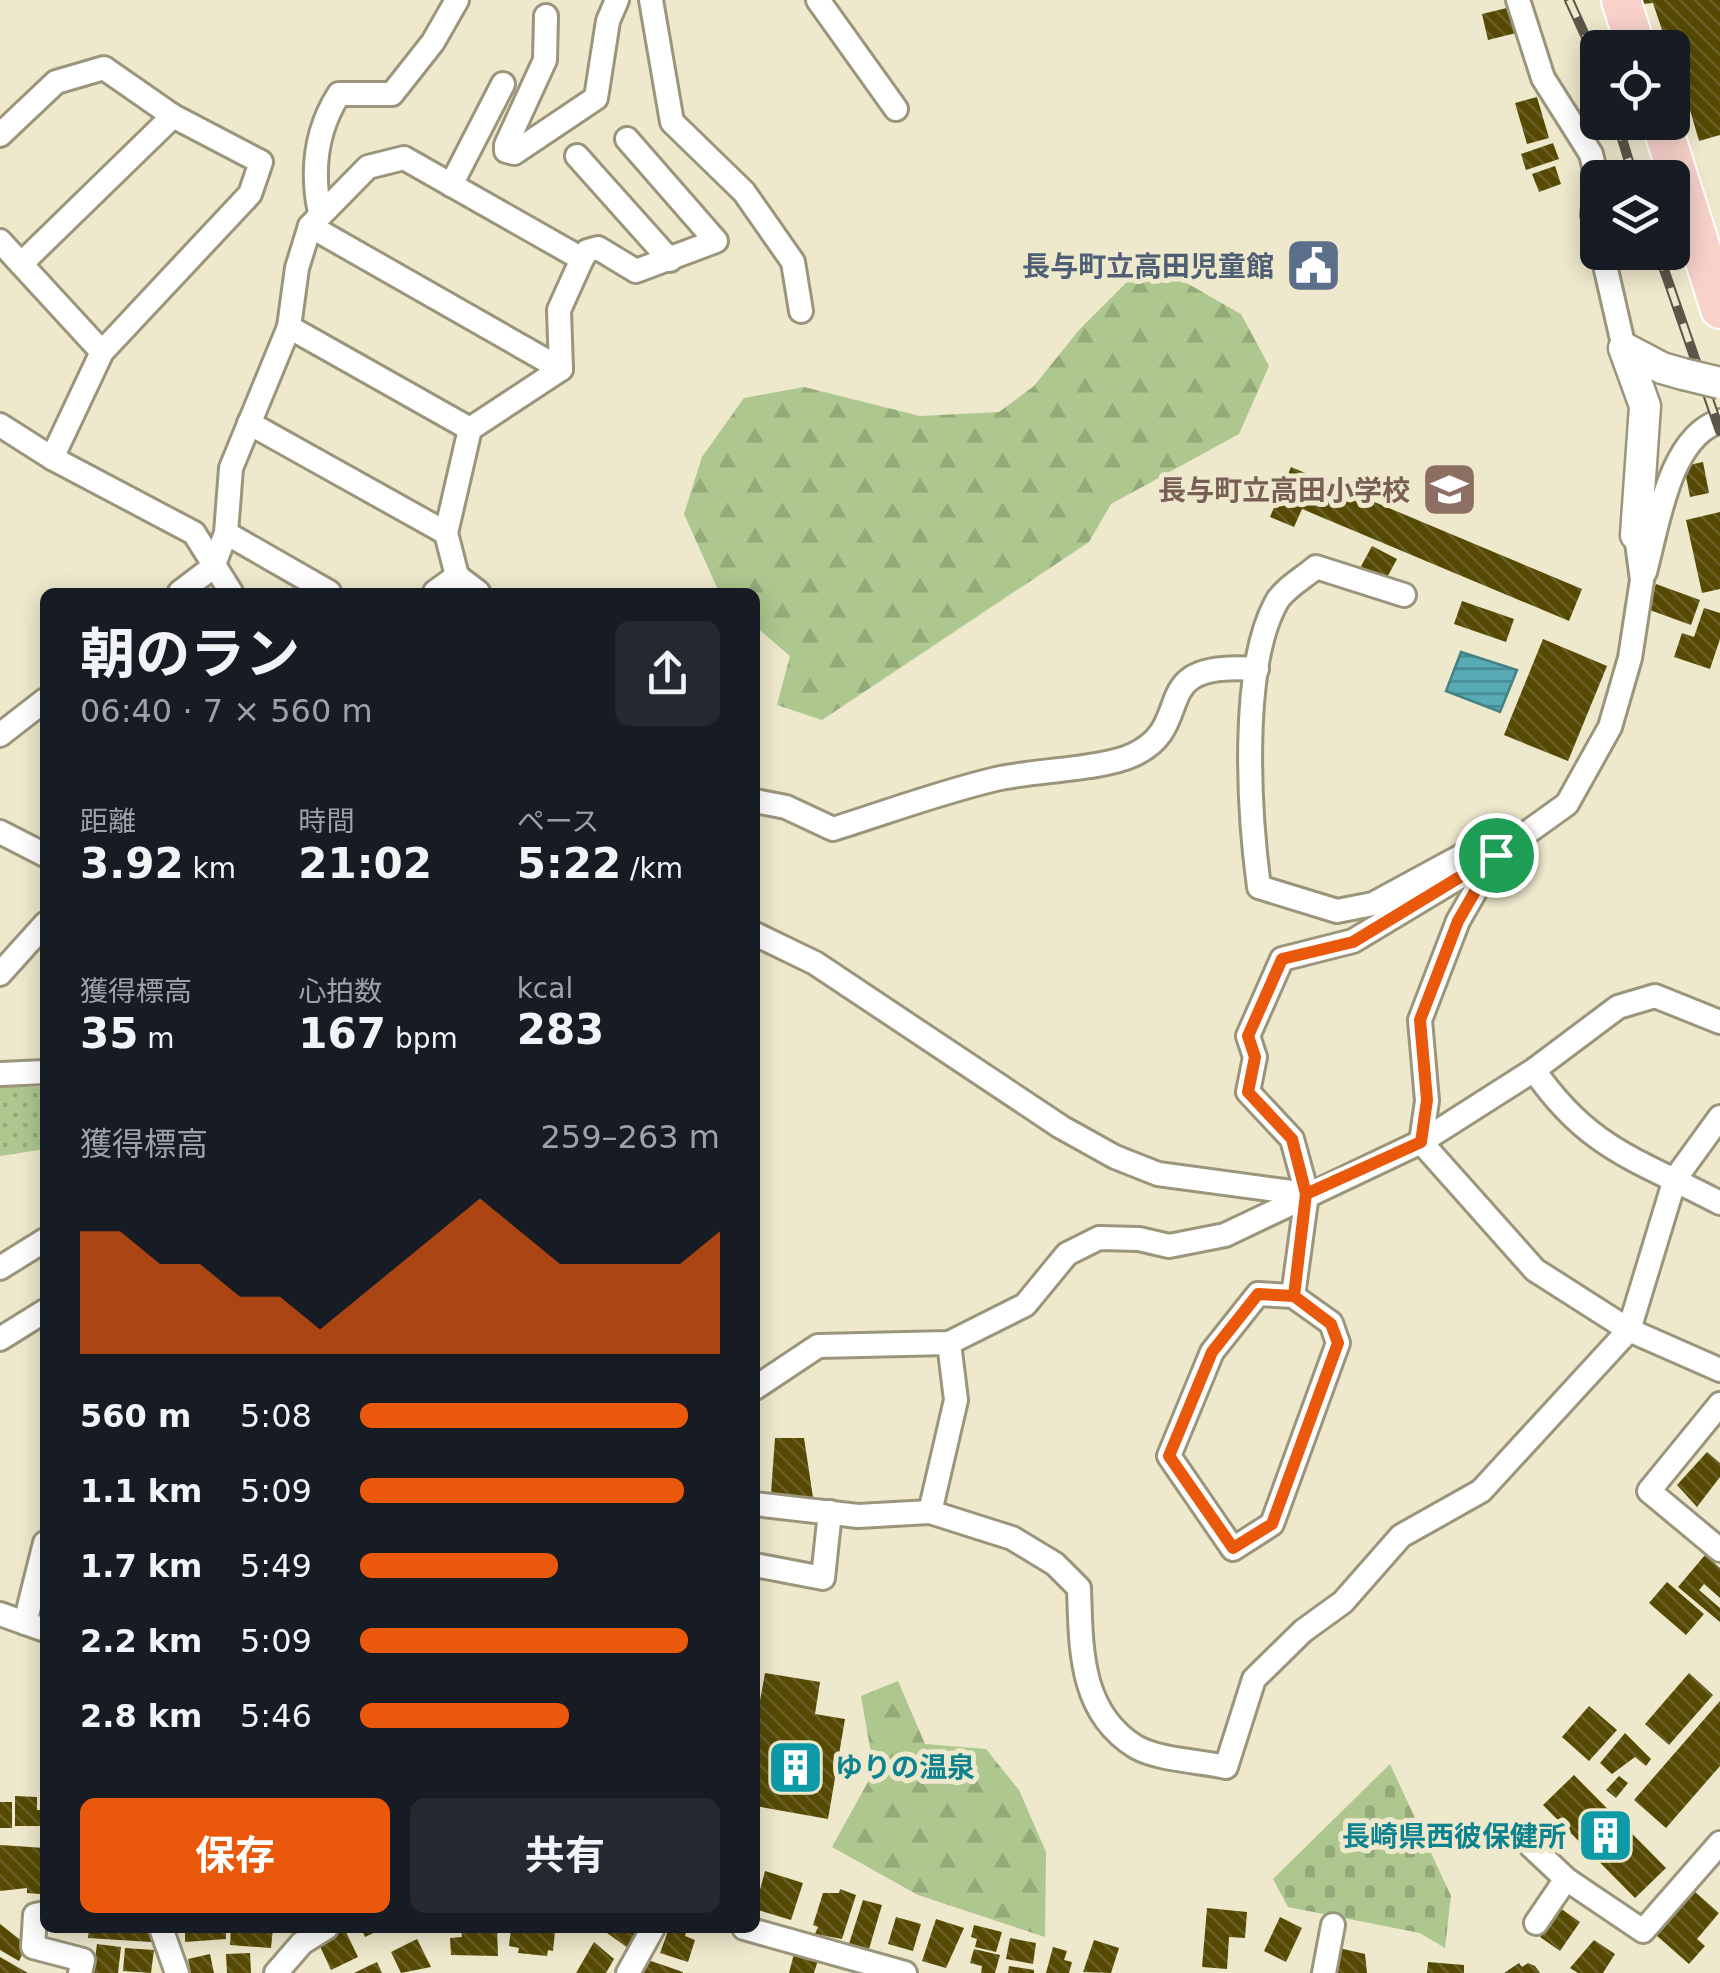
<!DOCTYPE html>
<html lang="ja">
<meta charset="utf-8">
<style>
:root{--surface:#171b24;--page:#242831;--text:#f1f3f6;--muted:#9ea1a6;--accent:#ea580c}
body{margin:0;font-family:"DejaVu Sans","Noto Sans JP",sans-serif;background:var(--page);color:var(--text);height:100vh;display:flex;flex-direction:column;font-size:38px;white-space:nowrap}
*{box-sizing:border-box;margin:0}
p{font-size:32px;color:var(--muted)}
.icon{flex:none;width:55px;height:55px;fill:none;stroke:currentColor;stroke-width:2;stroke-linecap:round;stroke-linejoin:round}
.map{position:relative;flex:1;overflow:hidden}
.details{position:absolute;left:40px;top:588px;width:720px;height:1345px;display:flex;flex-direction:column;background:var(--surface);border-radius:15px;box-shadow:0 5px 25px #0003}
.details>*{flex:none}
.tools{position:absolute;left:1580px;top:30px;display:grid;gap:20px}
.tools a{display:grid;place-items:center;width:110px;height:110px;border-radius:15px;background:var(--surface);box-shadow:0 5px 25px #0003;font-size:50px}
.pin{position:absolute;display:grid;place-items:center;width:85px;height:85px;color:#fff;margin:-42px;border:5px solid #fff;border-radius:50%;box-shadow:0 2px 10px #0007}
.round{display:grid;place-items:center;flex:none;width:105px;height:105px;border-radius:15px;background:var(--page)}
.overview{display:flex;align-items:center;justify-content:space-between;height:170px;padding:0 40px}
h1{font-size:55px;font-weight:700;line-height:75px}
.stats{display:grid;grid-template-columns:repeat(3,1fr);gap:15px;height:170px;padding:10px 40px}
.stats div{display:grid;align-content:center}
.stats b{font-size:42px;font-weight:700}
.stats small{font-size:28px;font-weight:400}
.stats p{font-size:28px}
.chart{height:280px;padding:20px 40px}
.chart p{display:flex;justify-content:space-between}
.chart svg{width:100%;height:180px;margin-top:10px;fill:var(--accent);opacity:.7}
.button{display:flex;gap:20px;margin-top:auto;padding:20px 40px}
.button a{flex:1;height:115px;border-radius:15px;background:var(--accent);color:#fff;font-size:40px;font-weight:700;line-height:115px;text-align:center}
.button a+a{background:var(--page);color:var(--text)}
ul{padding:0 40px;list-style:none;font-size:32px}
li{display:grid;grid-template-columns:160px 120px 1fr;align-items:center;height:75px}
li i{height:25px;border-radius:12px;background:var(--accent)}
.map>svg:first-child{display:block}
.grass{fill:url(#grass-dots)}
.forest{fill:url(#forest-firs)}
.cemetery{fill:url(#cemetery-stones)}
.water{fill:url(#water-rules);stroke:#458084;stroke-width:2.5}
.building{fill:url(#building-back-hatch)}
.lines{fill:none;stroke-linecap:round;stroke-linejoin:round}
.minor-casing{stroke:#9a957b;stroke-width:28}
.tertiary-casing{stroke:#9a957b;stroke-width:35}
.primary-casing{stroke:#fff;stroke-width:42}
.minor{stroke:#fff;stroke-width:22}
.tertiary{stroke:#fff;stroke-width:30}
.primary{stroke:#f7d1ca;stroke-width:38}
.rail-casing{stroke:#5a5748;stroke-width:10}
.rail{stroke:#eee8cc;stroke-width:6;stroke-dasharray:19;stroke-linecap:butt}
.tertiary-bridge-casing{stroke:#9a957b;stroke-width:35;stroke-linecap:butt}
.tertiary-bridge{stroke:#fff;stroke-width:30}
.route-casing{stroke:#fff;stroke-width:20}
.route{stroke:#ea580c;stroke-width:12}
.labels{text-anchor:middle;stroke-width:10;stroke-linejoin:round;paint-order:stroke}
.service-label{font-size:28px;font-weight:bold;fill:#4e5e75;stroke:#eee8cc;text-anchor:end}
.education-label{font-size:28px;font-weight:bold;fill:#785e54;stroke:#eee8cc;text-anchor:end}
.culture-label{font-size:28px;font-weight:bold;fill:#0d838f;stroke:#eee8cc;text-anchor:start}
</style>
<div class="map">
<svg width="1720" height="1973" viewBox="0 0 1720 1973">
<defs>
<pattern id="grass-dots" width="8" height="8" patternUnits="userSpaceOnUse" patternTransform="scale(2.5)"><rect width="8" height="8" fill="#adc78e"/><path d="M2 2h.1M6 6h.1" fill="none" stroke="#94aa79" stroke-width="1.8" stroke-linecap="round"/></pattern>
<pattern id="forest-firs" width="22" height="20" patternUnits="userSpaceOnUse" patternTransform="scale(2.5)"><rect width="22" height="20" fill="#adc78e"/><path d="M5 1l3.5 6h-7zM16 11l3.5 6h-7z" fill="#94aa79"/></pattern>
<pattern id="cemetery-stones" width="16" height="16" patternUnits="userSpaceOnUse" patternTransform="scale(2.5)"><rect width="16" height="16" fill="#adc78e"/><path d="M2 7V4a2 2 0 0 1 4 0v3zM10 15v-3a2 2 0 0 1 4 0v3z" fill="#94aa79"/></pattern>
<pattern id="water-rules" width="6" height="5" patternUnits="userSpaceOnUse" patternTransform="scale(2.5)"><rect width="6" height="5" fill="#57abb5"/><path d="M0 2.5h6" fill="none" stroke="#478a92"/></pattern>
<pattern id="building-back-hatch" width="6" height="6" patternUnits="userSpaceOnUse" patternTransform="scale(2.5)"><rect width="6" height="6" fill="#564a03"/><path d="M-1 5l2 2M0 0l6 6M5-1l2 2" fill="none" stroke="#6a6027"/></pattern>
</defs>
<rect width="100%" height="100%" fill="#eee8cc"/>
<path class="grass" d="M0,1086L45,1087V1149L0,1156Z"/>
<g class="forest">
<path d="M1132,277L1183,281L1241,314L1269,366L1239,434L1111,504L1089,542L822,720L777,705L790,656L755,626V592H719L684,514L702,457L744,398L804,387L920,416L999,412L1034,386L1079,330Z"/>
<path d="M898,1681L925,1744L986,1749L1019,1790L1046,1852L1045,1937L918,1895L832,1847L874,1771L861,1696Z"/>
</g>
<path class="cemetery" d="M1390,1764L1451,1896L1445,1948L1420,1933L1288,1907L1273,1879Z"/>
<path class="water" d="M1461,652L1517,670L1500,712L1446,691Z"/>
<g class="building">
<path d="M1641,0H1720V135L1699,141L1672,48H1668L1653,3L1642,4Z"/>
<path d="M1511,7L1516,33L1488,40L1482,14Z"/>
<path d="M1537,97L1549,138L1527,144L1515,103Z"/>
<path d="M1553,143L1559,159L1526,170L1521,154Z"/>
<path d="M1555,166L1561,184L1539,192L1532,174Z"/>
<path d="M1703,462L1709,493L1690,497L1684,466Z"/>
<path d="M1291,467L1582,589L1569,621L1302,509L1294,527L1270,517Z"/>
<path d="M1720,512V589L1702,593L1686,520Z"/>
<path d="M1372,546L1397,559L1384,583L1359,570Z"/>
<path d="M1656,584L1700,600L1691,625L1647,609Z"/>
<path d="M1462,601L1514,619L1506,642L1454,624Z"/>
<path d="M1704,608L1720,613V639L1710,669L1674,657L1682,633L1694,637Z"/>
<path d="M1543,639L1607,666L1568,761L1504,735Z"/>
<path d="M775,1438H804L814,1504L771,1493Z"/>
<path d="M1707,1452L1720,1463V1477L1697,1507L1677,1485Z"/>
<path d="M1705,1555L1720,1568V1598L1704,1584L1699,1590L1720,1608V1622L1678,1587Z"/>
<path d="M1667,1582L1704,1614L1686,1635L1649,1603Z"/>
<path d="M765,1673L820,1682L815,1714L845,1719L828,1819L755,1806V1729Z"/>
<path d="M1689,1673L1713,1695L1669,1745L1645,1724Z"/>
<path d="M1720,1701V1766L1666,1828L1634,1800Z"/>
<path d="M1589,1706L1617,1730L1589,1761L1562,1737Z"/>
<path d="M1625,1733L1651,1759L1646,1766L1635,1757L1612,1774L1600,1763Z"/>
<path d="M1574,1775L1666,1868L1635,1898L1543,1805Z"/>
<path d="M1619,1776L1628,1783L1616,1798L1606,1790Z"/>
<path d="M15,1796L37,1797V1810H45V1826H15Z"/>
<rect x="0" y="1802" width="12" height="26"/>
<path d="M0,1845L45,1848V1887L40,1886V1894L27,1893V1888L0,1891Z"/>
<path d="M765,1871L803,1883L791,1920L755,1909Z"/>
<path d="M840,1889L856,1895L842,1939L815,1934L818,1927L813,1925L823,1893H839Z"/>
<path d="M1694,1891L1719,1913L1697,1939L1705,1946L1689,1964L1656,1935Z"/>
<path d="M863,1900L882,1905L869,1949L849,1944Z"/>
<path d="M1207,1908L1247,1912L1245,1938L1229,1937L1227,1969L1202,1967Z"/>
<path d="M1560,1908L1580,1922L1560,1951L1540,1937Z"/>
<path d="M896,1917L921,1924L913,1951L888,1944Z"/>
<path d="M1280,1917L1302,1928L1286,1962L1264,1951Z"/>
<path d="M936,1919L964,1928L946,1968L922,1961Z"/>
<path d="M0,1924L27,1945L19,1961L0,1950Z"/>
<path d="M974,1925L1002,1932L996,1952L975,1947L977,1939L971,1937Z"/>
<path d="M89,1928H152L151,1942L88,1938Z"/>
<path d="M185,1928H226V1939L185,1942Z"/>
<path d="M231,1928H273L271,1948L230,1945Z"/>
<path d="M361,1928H384L365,1937Z"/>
<path d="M461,1928H497L498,1956L451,1955L450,1938L462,1937Z"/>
<path d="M511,1928L555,1932L553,1951L548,1950L547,1956L518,1953L519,1948L509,1946Z"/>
<path d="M600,1928H640L628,1948Z"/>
<path d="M669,1928L687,1929L685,1936L695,1940L688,1962L660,1953Z"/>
<path d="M345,1930L358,1957L331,1970L318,1942Z"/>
<path d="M1010,1938L1036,1943L1033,1964L1006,1959Z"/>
<path d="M417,1939L431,1967L401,1973L391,1952Z"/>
<path d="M1094,1940L1119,1948L1111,1973L1083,1972Z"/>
<path d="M1594,1940L1615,1954L1603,1973H1578L1570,1968Z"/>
<path d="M594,1942L614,1959L606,1973H576Z"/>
<path d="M97,1944L121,1947L118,1973H93Z"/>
<path d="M1053,1947L1067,1951L1064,1960L1072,1962L1069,1973H1046Z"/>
<path d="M125,1948L154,1950L151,1973L123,1971Z"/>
<path d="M1339,1948L1365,1954L1367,1973H1333Z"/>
<path d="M974,1949L1000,1955L995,1973H981L982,1966L970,1963Z"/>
<path d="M795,1950L819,1957L814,1973H789Z"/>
<path d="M250,1953L251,1973H227L226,1954Z"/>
<path d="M210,1954L214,1973H191L188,1959Z"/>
<path d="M0,1957L28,1973H0Z"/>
<path d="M651,1961L683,1972V1973H642Z"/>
<path d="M377,1962L382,1973H354Z"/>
<path d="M1428,1962L1464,1965V1973H1427Z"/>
<path d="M1519,1963L1522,1967L1528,1963L1535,1966L1540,1973H1504Z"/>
<path d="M1009,1966L1034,1970V1973H1008Z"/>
</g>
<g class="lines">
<defs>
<g id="minor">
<path d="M651,0L672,122L744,192L793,262L801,311"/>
<path d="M818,0L896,109"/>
<path d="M1518,0L1543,78L1591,154L1597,179L1593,215L1598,233"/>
<path d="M546,16L545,60L506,145V151L514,153L596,98L608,21L617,0"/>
<path d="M0,135L56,82L104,68L173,116L261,162L250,194L102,352L52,458"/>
<path d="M577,156L670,260"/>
<path d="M451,185L503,84"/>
<path d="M320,213C311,170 316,130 339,94H392L433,42L457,0"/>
<path d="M310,226L561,369"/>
<path d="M0,241L102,352"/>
<path d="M1602,252L1624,348"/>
<path d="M582,259L587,251L598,248L636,271L716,241L627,139"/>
<path d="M21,264L173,116"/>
<path d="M289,327L470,429"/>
<path d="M249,423L446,533"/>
<path d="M0,425L52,458L194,533L231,592"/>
<path d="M226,533L329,592"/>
<path d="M1636,535L1642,580L1630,658L1610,727L1567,804L1496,855L1458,921L1420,1020L1427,1101L1421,1142L1535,1270L1629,1330L1720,1370"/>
<path d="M1645,572C1658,525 1669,437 1720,421"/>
<path d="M457,576L478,592"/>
<path d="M180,592L213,567L226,533L231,468L289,327L297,268L310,226L368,167L404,158L582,259L559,310L561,369L470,429L446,533L457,576L435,592"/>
<path d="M1404,595L1316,567C1305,577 1283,589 1276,603C1240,669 1249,813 1259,887L1337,911L1373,904L1467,853L1496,855"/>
<path d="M0,735L45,700"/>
<path d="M755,801L786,807L833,829C887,812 941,792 996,779C1033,770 1100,770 1133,755C1200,724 1141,660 1257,669"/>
<path d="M0,832L45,855"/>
<path d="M755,934L815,963L1061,1127L1115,1157L1158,1174L1307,1194"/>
<path d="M0,974L45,924"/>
<path d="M1534,1070C1589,1150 1639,1160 1720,1203"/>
<path d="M0,1074L45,1072"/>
<path d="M0,1268L45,1240"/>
<path d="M1293,1296L1331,1323L1338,1343L1272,1524L1233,1549L1169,1456L1212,1352L1258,1294L1293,1296L1307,1194L1292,1139L1248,1092L1255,1057L1248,1036L1282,959L1353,941L1496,855"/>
<path d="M0,1339L45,1311"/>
<path d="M755,1388L818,1346L949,1343L1025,1305L1067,1254L1099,1238L1139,1239L1169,1246L1225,1235L1421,1142L1534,1070L1618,1007L1655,996L1720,1022"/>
<path d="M1720,1404L1649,1491L1720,1550"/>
<path d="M755,1504L858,1516L930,1512L1012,1538L1055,1564L1079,1588C1081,1647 1079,1712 1136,1747C1159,1760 1200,1761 1226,1767L1254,1679L1303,1631L1343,1602L1401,1536L1481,1491L1629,1330L1675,1179L1720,1117"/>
<path d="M930,1512L956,1400L949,1343"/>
<path d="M755,1565L823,1578L830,1512"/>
<path d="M0,1614L45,1630"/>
<path d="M25,1623L45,1543"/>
<path d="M1531,1846L1566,1879L1643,1931L1720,1843"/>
<path d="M45,1913L35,1915L33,1947L83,1960L80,1973"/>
<path d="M1536,1923L1566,1879"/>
<path d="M161,1928L177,1973"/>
<path d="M744,1928L905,1973"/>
<path d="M276,1973L302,1943L326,1928"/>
<path d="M628,1973L653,1928"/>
<path d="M1324,1973L1333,1925"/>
</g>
<path id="tertiary" d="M1636,535L1645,406L1624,348L1662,368L1683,374"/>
<g id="primary">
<path d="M1621,0L1636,48"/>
<path d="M1661,122L1720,309"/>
</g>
</defs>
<use href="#minor" class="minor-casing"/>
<use href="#tertiary" class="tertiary-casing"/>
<use href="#primary" class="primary-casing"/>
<use href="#minor" class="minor"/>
<use href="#tertiary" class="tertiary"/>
<use href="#primary" class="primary"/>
<defs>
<g id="rail">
<path d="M1569,0L1598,64"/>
<path d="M1617,122L1634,178"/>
<path d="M1658,252L1720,431"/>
</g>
</defs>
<use href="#rail" class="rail-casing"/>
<use href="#rail" class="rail"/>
<defs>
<path id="tertiary-bridge" d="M1683,374L1720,383"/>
</defs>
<use href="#tertiary-bridge" class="tertiary-bridge-casing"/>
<use href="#tertiary-bridge" class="tertiary-bridge"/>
</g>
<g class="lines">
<defs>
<path id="route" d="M1496,855L1458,921L1420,1020L1427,1100L1421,1142L1306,1194L1294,1296L1331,1324L1338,1343L1272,1524L1233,1548L1169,1456L1212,1352L1258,1294L1294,1296L1306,1194L1292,1139L1248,1092L1255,1057L1248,1036L1282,959L1353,942L1496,855"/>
</defs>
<use href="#route" class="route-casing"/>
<use href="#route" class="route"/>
</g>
<defs>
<symbol id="civic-square" viewBox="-11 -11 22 22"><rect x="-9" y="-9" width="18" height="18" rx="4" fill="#5c6f8a" stroke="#eee8cc"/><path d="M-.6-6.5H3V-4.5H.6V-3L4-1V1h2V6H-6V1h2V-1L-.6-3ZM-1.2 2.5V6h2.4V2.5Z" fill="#fff"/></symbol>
<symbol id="school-square" viewBox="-11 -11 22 22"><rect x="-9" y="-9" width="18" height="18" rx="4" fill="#8d6e63" stroke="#eee8cc"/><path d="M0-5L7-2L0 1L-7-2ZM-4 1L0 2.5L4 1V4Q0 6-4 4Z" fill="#fff"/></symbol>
<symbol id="building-square" viewBox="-11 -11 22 22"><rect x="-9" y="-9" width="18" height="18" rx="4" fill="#0f9aa8" stroke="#eee8cc"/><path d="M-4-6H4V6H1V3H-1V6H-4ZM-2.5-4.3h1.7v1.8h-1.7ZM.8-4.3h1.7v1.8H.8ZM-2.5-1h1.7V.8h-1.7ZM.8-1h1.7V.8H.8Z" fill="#fff"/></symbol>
</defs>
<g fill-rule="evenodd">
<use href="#civic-square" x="1282" y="234" width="63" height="63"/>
<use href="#school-square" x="1418" y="458" width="63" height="63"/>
<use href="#building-square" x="764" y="1736" width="63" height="63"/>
<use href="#building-square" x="1574" y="1804" width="63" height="63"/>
</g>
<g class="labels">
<g class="service-label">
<text x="1274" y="276">長与町立高田児童館</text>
</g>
<g class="education-label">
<text x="1410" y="500">長与町立高田小学校</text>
</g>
<g class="culture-label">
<text x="835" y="1777">ゆりの温泉</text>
<text x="1566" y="1846" text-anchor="end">長崎県西彼保健所</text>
</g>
</g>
</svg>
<div class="tools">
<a><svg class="icon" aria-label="locate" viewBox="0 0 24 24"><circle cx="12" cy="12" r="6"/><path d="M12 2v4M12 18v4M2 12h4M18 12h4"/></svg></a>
<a><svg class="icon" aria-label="layers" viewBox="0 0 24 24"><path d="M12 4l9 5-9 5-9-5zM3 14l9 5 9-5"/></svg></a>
</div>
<div class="pin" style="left:1496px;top:855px;background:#1e9e55"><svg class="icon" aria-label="arrive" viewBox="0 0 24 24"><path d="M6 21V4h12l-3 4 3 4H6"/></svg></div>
<section class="details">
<div class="overview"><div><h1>朝のラン</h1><p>06:40 · 7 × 560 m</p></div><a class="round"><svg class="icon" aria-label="share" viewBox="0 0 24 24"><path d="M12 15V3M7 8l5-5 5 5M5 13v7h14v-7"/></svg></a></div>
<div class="stats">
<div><p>距離</p><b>3.92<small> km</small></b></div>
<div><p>時間</p><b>21:02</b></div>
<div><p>ペース</p><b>5:22<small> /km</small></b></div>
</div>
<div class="stats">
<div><p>獲得標高</p><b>35<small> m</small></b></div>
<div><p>心拍数</p><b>167<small> bpm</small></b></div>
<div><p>kcal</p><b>283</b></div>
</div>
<div class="chart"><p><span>獲得標高</span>259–263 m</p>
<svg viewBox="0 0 160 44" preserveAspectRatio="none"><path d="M0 44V14L10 14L20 22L30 22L40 30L50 30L60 38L70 30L80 22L90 14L100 6L110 14L120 22L130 22L140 22L150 22L160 14V44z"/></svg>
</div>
<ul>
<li><b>560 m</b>5:08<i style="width:91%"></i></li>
<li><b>1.1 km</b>5:09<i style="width:90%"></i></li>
<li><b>1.7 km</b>5:49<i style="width:55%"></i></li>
<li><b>2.2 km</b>5:09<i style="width:91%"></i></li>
<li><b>2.8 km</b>5:46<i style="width:58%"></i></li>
</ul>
<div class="button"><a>保存</a><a>共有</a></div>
</section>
</div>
